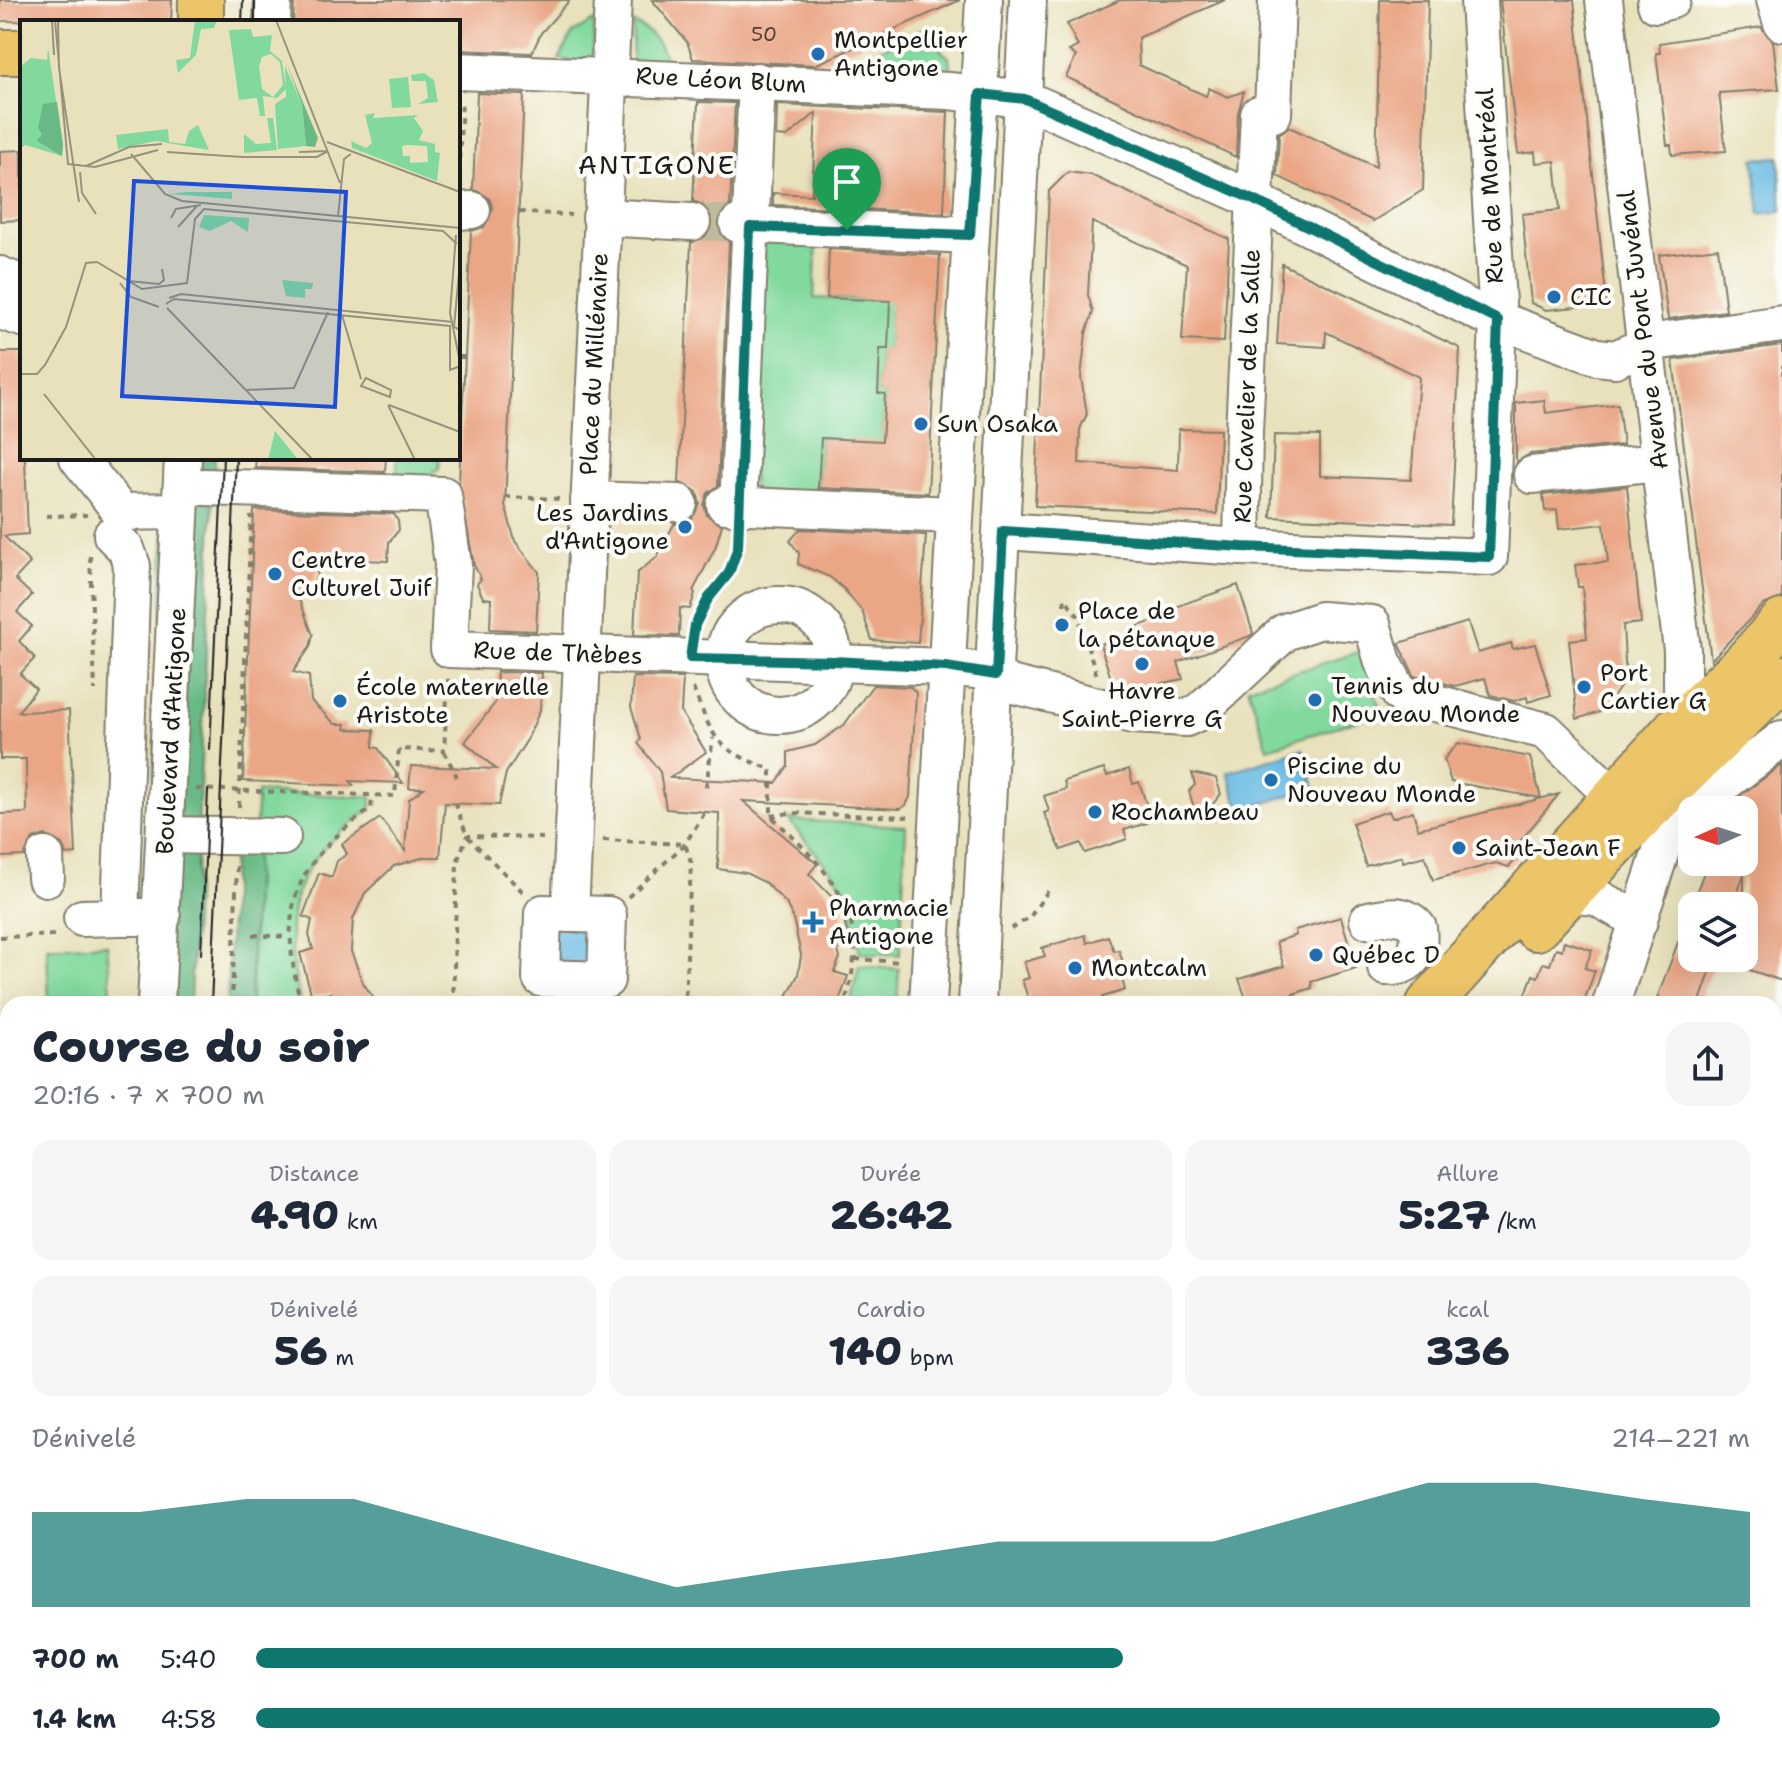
<!DOCTYPE html>
<html lang="fr">
<meta charset="utf-8">
<style>
:root{--surface:#fff;--page:#f6f6f7;--text:#1f2937;--muted:#747a83;--accent:#0f766e}
body{margin:0;font-family:"Shantell Sans",sans-serif;background:var(--page);color:var(--text);height:100vh;display:flex;flex-direction:column;font-size:30px;white-space:nowrap}
*{box-sizing:border-box;margin:0}
p{font-size:26px;color:var(--muted)}
.icon{flex:none;width:44px;height:44px;fill:none;stroke:currentColor;stroke-width:2;stroke-linecap:round;stroke-linejoin:round}
.map{position:relative;flex:1;overflow:hidden}
.drawer{position:absolute;left:0px;top:996px;width:1782px;height:770px;display:flex;flex-direction:column;background:var(--surface);border-radius:24px 24px 0 0;box-shadow:0 8px 32px #0002}
.drawer>*{flex:none}
.needle{width:52px;rotate:267deg}
.tools{position:absolute;left:1678px;top:796px;display:grid;gap:16px}
.tools a{display:grid;place-items:center;width:80px;height:80px;border-radius:16px;background:var(--surface);box-shadow:0 8px 32px #0002;font-size:40px}
.pin{position:absolute;display:grid;place-items:center;width:68px;height:68px;color:#fff;margin:-82px -34px;border-radius:50% 50% 50% 0;rotate:-45deg;box-shadow:0 0 8px #0007}
.pin .icon{rotate:45deg}
.round{display:grid;place-items:center;flex:none;width:84px;height:84px;border-radius:24px;background:var(--page)}
.summary{display:flex;align-items:center;justify-content:space-between;height:136px;padding:0 32px}
h1{font-size:44px;font-weight:800;line-height:60px}
.stats{display:grid;grid-template-columns:repeat(3,1fr);gap:12px;height:136px;padding:8px 32px}
.stats div{display:grid;align-content:center;border-radius:20px;background:var(--page);text-align:center}
.stats b{font-size:40px;font-weight:800}
.stats small{font-size:22px;font-weight:400}
.stats p{font-size:22px}
.chart{height:224px;padding:16px 32px}
.chart p{display:flex;justify-content:space-between}
.chart svg{width:100%;height:144px;margin-top:8px;fill:var(--accent);opacity:.7}
ul{padding:0 32px;list-style:none;font-size:26px}
li{display:grid;grid-template-columns:128px 96px 1fr;align-items:center;height:60px}
li i{height:20px;border-radius:10px;background:var(--accent)}
.map>svg:first-child{display:block}
.green{fill:#81d99e;stroke:#4e7a5d;stroke-width:2}
.forest{fill:#68b985;stroke:#426a50;stroke-width:2}
.water{fill:#67bae3;stroke:#426b80;stroke-width:2}
.building{fill:#eaa685}
.lines{fill:none;stroke-linecap:round;stroke-linejoin:round}
.minor-tunnel{stroke:#bfba9c;stroke-width:36;stroke-dasharray:36 18;stroke-linecap:butt}
.minor-casing{stroke:#827e6c;stroke-width:40}
.major-casing{stroke:#827e6c;stroke-width:48}
.path{stroke:#827e6c;stroke-width:4;stroke-dasharray:6 6;stroke-linecap:butt}
.minor{stroke:#fff;stroke-width:36}
.major{stroke:#edc569;stroke-width:44}
.tram{stroke:#1c1c1c;stroke-width:2}
.route-casing{stroke:#fff;stroke-width:16}
.route{stroke:#0f766e;stroke-width:10}
.poi-dot{fill:#1f6fb2;stroke:#fdfcf7;stroke-width:3}
.labels{text-anchor:middle;stroke-width:8;stroke-linejoin:round;paint-order:stroke}
.number-label{font-size:20px;fill:#503e36}
.poi-label{font-size:24px;fill:#1c1c1c;stroke:#fdfcf7;text-anchor:start}
.street-label{font-size:24px;fill:#1c1c1c;stroke:#fdfcf7}
.neighbourhood-label{font-size:26px;letter-spacing:2px;fill:#1c1c1c;stroke:#fdfcf7}
.inset-road{fill:none;stroke:#96927c;stroke-width:2}
.view{fill:#1d4ed8;fill-opacity:0.15;stroke:#1d4ed8;stroke-width:4}
.inset-edge{fill:none;stroke:#1c1c1c;stroke-width:4}
</style>
<div class="map">
<svg width="1782" height="1765" viewBox="0 0 1782 1765">
<rect width="100%" height="100%" fill="#fdfcf7"/>
<filter id="ink" filterUnits="userSpaceOnUse"><feTurbulence type="fractalNoise" baseFrequency=".0125" numOctaves="2"/><feDisplacementMap in="SourceGraphic" scale="16" xChannelSelector="R" yChannelSelector="G"/><feConvolveMatrix kernelMatrix="1 2 1 2 8 2 1 2 1" color-interpolation-filters="sRGB"/></filter>
<filter id="wash" filterUnits="userSpaceOnUse"><feTurbulence type="fractalNoise" baseFrequency=".006" numOctaves="4" result="noise"/><feDisplacementMap in="SourceGraphic" scale="32" xChannelSelector="R" yChannelSelector="G"/><feGaussianBlur stdDeviation="1.8" result="paint"/><feColorMatrix in="noise" values="0 0 0 0 0 0 0 0 0 0 0 0 0 0 0 0 0 1.4 0 .05"/><feComposite in="paint" operator="in"/></filter>
<g filter="url(#wash)">
<rect width="100%" height="100%" fill="#e8e1bc"/>
<g class="green">
<path d="M594,21L593,66L559,59L573,33Z"/>
<path d="M633,23C654,32 666,46 665,69L632,68Z"/>
<path d="M924,28H932L942,52L949,57L953,83L847,77L849,64Z"/>
<path d="M763,236L817,239L814,298L868,300L891,293L888,349L880,350L878,393L885,394L882,449L821,438L817,495L752,493Z"/>
<path d="M397,458H440L439,470L433,471L432,485L397,483Z"/>
<path d="M1362,651L1381,713L1268,748L1248,687Z"/>
<path d="M257,792L372,797L371,809C289,866 279,909 301,1004H251Z"/>
<path d="M788,820L906,826L900,955L860,953L846,889Z"/>
<path d="M107,944L112,1004H49L47,947Z"/>
<path d="M859,966L899,969L897,1004H850Z"/>
</g>
<g class="forest">
<path d="M168,458H215L190,1004H143Z"/>
<path d="M233,837H256L250,1004H227Z"/>
</g>
<g class="water">
<path d="M1779,157L1782,211L1760,214L1754,159Z"/>
<path d="M1303,749L1315,787L1240,811L1228,772Z"/>
<path d="M552,925L595,927L594,969L550,967Z"/>
</g>
<g id="blocks">
<g class="building">
<path d="M0,0H172L171,22L0,21Z"/>
<path d="M294,0H570L541,33L532,53L458,50V22H293Z"/>
<path d="M652,0H960L815,65L693,59L687,42Z"/>
<path d="M1120,0H1225L1138,38L1139,65L1206,96L1209,88L1228,97L1244,91L1238,113L1236,157L1066,77L1076,56L1069,51L1078,46L1067,24Z"/>
<path d="M1380,0H1428L1423,190L1373,221L1277,176L1279,134L1289,127L1376,167Z"/>
<path d="M1500,0H1574L1607,304L1546,310L1531,303L1522,214L1560,210L1555,161L1536,163L1535,152L1518,154Z"/>
<path d="M1761,27L1773,41L1779,89L1719,93L1726,151L1672,155L1671,145H1667L1656,53H1660L1659,43Z"/>
<path d="M477,93L524,95L505,505L515,541L539,572L536,631L490,629L491,599L483,598L477,584L481,579L474,565L459,482L471,231L484,227L493,209L489,198L473,189Z"/>
<path d="M698,102L735,103L730,205L721,212L717,224L720,234L729,242L718,486L708,493L704,505L707,515L722,525L715,548L693,591L695,593L690,609L680,608L679,636L634,635L637,573L657,557L674,524L690,521L700,504L697,492L679,482L691,243L709,234L713,222L704,205L693,201Z"/>
<path d="M777,105L948,112L944,213L773,205V193L812,195L816,113L787,137L776,136Z"/>
<path d="M22,150V220L0,221V151Z"/>
<path d="M1068,172L1091,175L1229,239L1224,342L1182,340L1187,265L1092,222L1088,295L1093,312L1086,333L1081,377L1087,414L1080,429L1079,463L1178,470L1179,429L1220,430L1217,514L1035,506L1049,191Z"/>
<path d="M1718,248L1726,311L1668,319L1659,255Z"/>
<path d="M829,249L940,255L928,493L818,488L821,438L882,441L885,394L878,393L880,349H888L890,301L827,298Z"/>
<path d="M1282,264L1460,348L1451,525L1271,517L1274,435L1320,436V476L1411,480L1419,377L1326,332L1325,347L1277,344Z"/>
<path d="M1782,345V598L1763,605L1711,660L1673,360Z"/>
<path d="M0,352H21L22,458H25L28,534L4,536L30,563L15,579L32,595L17,612L32,626L19,641L35,658L20,674L36,689L18,712L69,710L76,854L66,855L62,844L45,835L33,839L24,856L0,857V814L27,813L26,759H0Z"/>
<path d="M1544,400L1546,413L1618,404L1623,445L1530,454L1516,462V403Z"/>
<path d="M256,458H386L385,472L255,468Z"/>
<path d="M1627,486L1641,623L1623,625L1626,679L1603,711L1577,719L1569,640L1587,638L1582,587H1578L1575,565L1608,562L1604,524L1559,529L1557,510L1545,511L1543,495Z"/>
<path d="M254,510L394,514L398,521L399,530L389,542L388,561L328,559L319,568L310,595L297,594L313,635L310,647L293,672L309,676L311,701L335,724H346L345,729L374,730L373,747L378,748L403,783L350,781L354,786L243,781Z"/>
<path d="M800,529L926,535L918,643L872,640L862,611L844,589L830,577L798,564L799,553L790,541Z"/>
<path d="M1238,585L1253,633L1250,636L1178,662L1183,679L1125,691L1114,688L1100,644L1132,635L1130,629L1165,617L1163,611Z"/>
<path d="M1468,622L1478,653L1511,643L1513,649L1535,644L1551,695L1528,702L1527,697L1514,701L1490,695L1485,678L1455,686L1414,676L1399,643Z"/>
<path d="M497,672L542,673L540,710L527,740L506,773L499,805L445,803L440,857H425L394,866L365,893L353,919L351,951L363,983L378,1004H328L331,993L312,997L300,953L313,949L309,935L312,920L303,916L319,873L332,877L337,861L347,854L342,844L380,818L405,851L409,799L424,788H409L411,766L496,769L465,742L495,703Z"/>
<path d="M633,677L683,678L681,712L706,752L670,778L776,783L788,766V752L815,745L844,725L873,685L911,687L916,693L910,797L906,805L900,809L743,801L817,864L809,874L832,897L838,896L849,940L836,943L840,958L834,972L848,976L838,1004H783L798,975L801,955L793,918L786,903L766,883L746,873L718,869L719,813L666,809L660,772L638,743L641,739L631,707Z"/>
<path d="M1458,743L1530,757L1541,798L1451,782L1444,759Z"/>
<path d="M1782,765V981L1744,968V874L1733,906H1691L1708,862H1744V810L1723,808Z"/>
<path d="M1104,769L1107,776L1129,769L1133,784L1139,782L1147,806L1142,808L1147,823L1124,830L1127,839L1085,853L1081,843L1061,850L1044,813L1049,811L1044,796L1066,789L1064,781Z"/>
<path d="M1192,773L1216,778L1221,794L1208,810L1194,808L1189,791L1195,785Z"/>
<path d="M1559,794L1517,845L1520,855L1509,867L1496,863L1433,880L1425,856L1403,862L1402,856L1366,866L1352,823L1389,811L1392,818L1413,811L1418,829Z"/>
<path d="M1690,910L1692,958H1715L1699,1004H1655Z"/>
<path d="M1341,917L1356,968L1311,982L1312,988L1293,994L1296,1004H1248L1239,979L1284,966L1276,942L1296,935L1295,930Z"/>
<path d="M1085,935L1087,943L1108,936L1114,951L1119,950L1126,973L1121,975L1125,990L1103,997L1105,1004H1030L1022,980L1029,978L1024,962L1045,956L1042,948Z"/>
<path d="M1564,941L1592,950L1585,968L1595,971L1583,1004H1522L1533,975L1538,977L1543,963L1550,965L1556,948L1562,950Z"/>
</g>
</g>
</g>
<g filter="url(#ink)">
<use href="#blocks" fill-opacity="0" stroke="#827e6c" stroke-width="2"/>
<g class="lines">
<g class="minor-tunnel">
<path d="M692,222L738,224"/>
<path d="M5,1569L8,1571"/>
</g>
<defs>
<g id="minor">
<path d="M1604,0L1682,650V774L1676,805L1611,1004"/>
<path d="M1775,0L1782,23"/>
<path d="M1656,4L1672,0"/>
<path d="M272,22L273,0"/>
<path d="M458,71L949,91L1025,99L1254,200L1480,313L1597,357L1615,359L1654,342L1782,324"/>
<path d="M458,211L472,210"/>
<path d="M601,217L692,222"/>
<path d="M738,224L970,235"/>
<path d="M0,275L22,284"/>
<path d="M0,311L22,318"/>
<path d="M78,458L121,512L180,511"/>
<path d="M1532,475L1659,462"/>
<path d="M204,487L443,495L453,564L449,649L946,667L985,671L1010,684L1133,715L1186,718L1199,712L1285,632L1321,620L1372,624L1383,662L1400,694L1546,731L1613,796"/>
<path d="M589,500L679,503"/>
<path d="M725,505L954,515"/>
<path d="M738,508L757,81"/>
<path d="M1003,531L1242,547L1489,557L1498,320L1479,0"/>
<path d="M112,535L126,549L132,566L120,917H162"/>
<path d="M1242,547L1244,432L1259,114H1273L1277,0"/>
<circle cx="779" cy="660" r="55"/>
<path d="M1676,805L1723,784L1782,739"/>
<path d="M166,835L282,837"/>
<path d="M45,856L46,878"/>
<path d="M1568,894L1596,897L1639,921"/>
<path d="M543,913L608,915L606,980L541,978Z"/>
<path d="M570,914L613,0"/>
<path d="M82,918L120,917"/>
<path d="M1368,920C1387,916 1404,911 1418,928C1421,952 1412,968 1386,967"/>
<path d="M156,1004L183,458"/>
<path d="M928,1004L984,0"/>
<path d="M977,1004L1028,0"/>
<path d="M1774,1244L1782,1245"/>
<path d="M0,1343H4L8,1438"/>
<path d="M1774,1353L1782,1326"/>
<path d="M1774,1556L1782,1558"/>
<path d="M0,1601L8,1592"/>
<path d="M829,1758L833,1765"/>
<path d="M1204,1758L1236,1765"/>
<path d="M1350,1758L1351,1765"/>
<path d="M1379,1758L1380,1765"/>
<path d="M1714,1758L1718,1765"/>
<path d="M38,1765L39,1758"/>
<path d="M892,1765L902,1758"/>
<path d="M943,1765L949,1758"/>
</g>
<g id="major">
<path d="M201,22V0"/>
<path d="M0,52H22"/>
<path d="M1536,928L1645,812L1782,678"/>
<path d="M1429,1004L1682,722L1743,665L1782,622"/>
</g>
</defs>
<use href="#minor" class="minor-casing"/>
<use href="#major" class="major-casing"/>
<g class="path">
<path d="M75,22V21"/>
<path d="M458,183L462,100"/>
<path d="M519,212L571,215"/>
<path d="M458,357H465"/>
<path d="M505,497L562,499"/>
<path d="M46,516L87,515"/>
<path d="M90,556L95,691"/>
<path d="M1064,605L1065,598L1078,616L1097,676"/>
<path d="M694,628C705,595 738,574 738,537"/>
<path d="M693,688C714,740 715,749 771,769V816C831,873 875,915 844,1004"/>
<path d="M444,751L457,777"/>
<path d="M706,787L713,738"/>
<path d="M196,789L395,796L399,749L444,751L448,679"/>
<path d="M455,803L467,836L523,892"/>
<path d="M239,807L251,516"/>
<path d="M771,816L790,813L908,817"/>
<path d="M603,840L685,844L691,862L685,1004"/>
<path d="M628,897L685,844L705,812"/>
<path d="M1011,929L1030,917L1050,888"/>
<path d="M253,935L289,937"/>
<path d="M0,937L58,935"/>
<path d="M855,959L901,962"/>
<path d="M232,1004L237,864"/>
<path d="M301,1004C278,910 290,866 371,809L372,797"/>
<path d="M453,1004L457,862L467,836L543,838"/>
</g>
<use href="#minor" class="minor"/>
<use href="#major" class="major"/>
<g class="tram">
<path d="M242,22L243,0"/>
<path d="M255,22V0"/>
<path d="M210,750L223,458"/>
<path d="M201,954L208,790"/>
<path d="M211,1004L236,458"/>
<path d="M848,1765L851,1758"/>
</g>
</g>
</g>
<g class="lines" filter="url(#ink)">
<defs>
<path id="route" d="M980,94L1025,99L1254,200L1498,320L1489,557L1242,547L1003,531L996,675L946,667L834,661L690,658L695,625L708,599L729,573L738,547L750,227L970,235Z"/>
</defs>
<use href="#route" class="route-casing"/>
<use href="#route" class="route"/>
</g>
<g class="poi-dot">
<circle cx="818" cy="54" r="8"/>
<circle cx="1554" cy="297" r="8"/>
<circle cx="921" cy="424" r="8"/>
<circle cx="685" cy="527" r="8"/>
<circle cx="275" cy="574" r="8"/>
<circle cx="1062" cy="625" r="8"/>
<circle cx="1142" cy="664" r="8"/>
<circle cx="1584" cy="687" r="8"/>
<circle cx="1315" cy="700" r="8"/>
<circle cx="340" cy="701" r="8"/>
<circle cx="1271" cy="780" r="8"/>
<circle cx="1095" cy="812" r="8"/>
<circle cx="1459" cy="848" r="8"/>
<path d="M809 910h8v8h8v8h-8v8h-8v-8h-8v-8h8z"/>
<circle cx="1316" cy="955" r="8"/>
<circle cx="1075" cy="968" r="8"/>
</g>
<g class="labels">
<g class="number-label">
<text x="764" y="41">50</text>
</g>
<g class="poi-label">
<text x="834" y="48">Montpellier<tspan x="834" dy="28">Antigone</tspan></text>
<text x="1570" y="305">CIC</text>
<text x="937" y="432">Sun Osaka</text>
<text x="669" y="521" text-anchor="end">Les Jardins<tspan x="669" dy="28">d'Antigone</tspan></text>
<text x="291" y="568">Centre<tspan x="291" dy="28">Culturel Juif</tspan></text>
<text x="1078" y="619">Place de<tspan x="1078" dy="28">la pétanque</tspan></text>
<text x="1600" y="681">Port<tspan x="1600" dy="28">Cartier G</tspan></text>
<text x="1331" y="694">Tennis du<tspan x="1331" dy="28">Nouveau Monde</tspan></text>
<text x="356" y="695">École maternelle<tspan x="356" dy="28">Aristote</tspan></text>
<text x="1142" y="699" text-anchor="middle">Havre<tspan x="1142" dy="28">Saint-Pierre G</tspan></text>
<text x="1287" y="774">Piscine du<tspan x="1287" dy="28">Nouveau Monde</tspan></text>
<text x="1111" y="820">Rochambeau</text>
<text x="1475" y="856">Saint-Jean F</text>
<text x="829" y="916">Pharmacie<tspan x="829" dy="28">Antigone</tspan></text>
<text x="1332" y="963">Québec D</text>
<text x="1091" y="976">Montcalm</text>
</g>
<g class="street-label">
<text transform="translate(721 80) rotate(3)" y="8">Rue Léon Blum</text>
<text transform="translate(1490 186) rotate(-93)" y="8">Rue de Montréal</text>
<text transform="translate(1643 330) rotate(-97)" y="8">Avenue du Pont Juvénal</text>
<text transform="translate(594 364) rotate(-87)" y="8">Place du Millénaire</text>
<text transform="translate(1247 386) rotate(-88)" y="8">Rue Cavelier de la Salle</text>
<text transform="translate(558 653) rotate(2)" y="8">Rue de Thèbes</text>
<text transform="translate(171 731) rotate(-87)" y="8">Boulevard d'Antigone</text>
</g>
<g class="neighbourhood-label">
<text x="657" y="174">ANTIGONE</text>
</g>
</g>
<g transform="translate(20 20)">
<rect width="440" height="440" fill="#e8e1bc"/>
<path d="M175,0H197L194,8L181,9L176,35L158,53L156,40L170,38ZM231,9L233,17L252,15L250,31L262,41L266,69L257,78L243,76L245,96H240L237,78L219,80L209,10ZM251,34L260,42L263,65L253,77L242,69L239,46L242,37ZM28,28L43,125L42,136L5,125L0,129V47L11,38L27,40ZM265,46L282,84L286,126L258,129L255,84L266,77ZM404,53L414,60L418,82L398,84L408,78L406,61H392L391,55ZM388,57L391,87L372,88L369,59ZM355,93L353,98L398,95L394,98L403,111L399,120L415,124V132L420,133L417,161L332,128L331,121L346,128L352,123L345,95ZM387,125L407,126L408,142L390,143V136H383L382,126ZM247,98H253L257,130L224,133V114L236,124L251,123ZM178,105L189,130L136,121L98,129L96,115L148,109L149,122L165,124L169,111ZM166,172H212V179L150,174ZM184,195L229,198L228,212L211,201L190,211L179,207ZM262,260L293,263L292,269H285V278L266,276ZM255,411L276,437L280,440H248Z" fill="#81d99e" fill-rule="evenodd"/>
<path d="M266,42L298,118L295,127L286,126L282,84ZM37,82L43,125L42,136L17,121L22,114L18,108L23,84Z" fill="#68b985"/>
<path class="inset-road" d="M32,0L34,35M35,0L48,144L75,147L138,130M38,0L39,48L59,182M256,0L320,163M307,122L440,172M147,132L222,137H297L308,131M279,132L308,131M111,134L145,174L162,181L318,196M331,134L324,139L318,196L440,208M66,146L109,127L142,124M60,152L62,173L76,194M151,198L156,189L181,185M158,207L177,186M436,215L430,293L440,342M440,242L434,307L440,310M108,261L139,264L144,260L142,249M100,263L111,277L139,287M149,278L161,274L433,302M146,284L154,279L430,306V350L438,347M147,288L293,440M322,295L341,359M0,354H17L25,345L46,307L66,243L77,242L122,269L167,263L175,199L184,189L423,211L437,224M346,358L371,370L370,377L341,366ZM226,370L274,368L308,292M24,374L76,440M368,385L395,440M369,385L440,412"/>
<path class="view" d="M114,161L326,172L315,387L102,376Z"/>
<rect width="440" height="440" class="inset-edge"/>
</g>
</svg>
<div class="tools">
<a><svg class="needle" viewBox="-14 -14 28 28"><path d="M0-13l5 13h-10z" fill="#e53935"/><path d="M0 13l5-13h-10z" fill="#747a83"/></svg></a>
<a><svg class="icon" aria-label="layers" viewBox="0 0 24 24"><path d="M12 4l9 5-9 5-9-5zM3 14l9 5 9-5"/></svg></a>
</div>
<div class="pin" style="left:847px;top:230px;background:#1e9e55"><svg class="icon" aria-label="arrive" viewBox="0 0 24 24"><path d="M6 21V4h12l-3 4 3 4H6"/></svg></div>
<section class="drawer">
<div class="summary"><div><h1>Course du soir</h1><p>20:16 · 7 × 700 m</p></div><a class="round"><svg class="icon" aria-label="share" viewBox="0 0 24 24"><path d="M12 15V3M7 8l5-5 5 5M5 13v7h14v-7"/></svg></a></div>
<div class="stats">
<div><p>Distance</p><b>4.90<small> km</small></b></div>
<div><p>Durée</p><b>26:42</b></div>
<div><p>Allure</p><b>5:27<small> /km</small></b></div>
</div>
<div class="stats">
<div><p>Dénivelé</p><b>56<small> m</small></b></div>
<div><p>Cardio</p><b>140<small> bpm</small></b></div>
<div><p>kcal</p><b>336</b></div>
</div>
<div class="chart"><p><span>Dénivelé</span>214–221 m</p>
<svg viewBox="0 0 160 44" preserveAspectRatio="none"><path d="M0 44V15L10 15L20 11L30 11L40 20L50 29L60 38L70 33L80 29L90 24L100 24L110 24L120 15L130 6L140 6L150 11L160 15V44z"/></svg>
</div>
<ul>
<li><b>700 m</b>5:40<i style="width:58%"></i></li>
<li><b>1.4 km</b>4:58<i style="width:98%"></i></li>
</ul>
</section>
</div>
